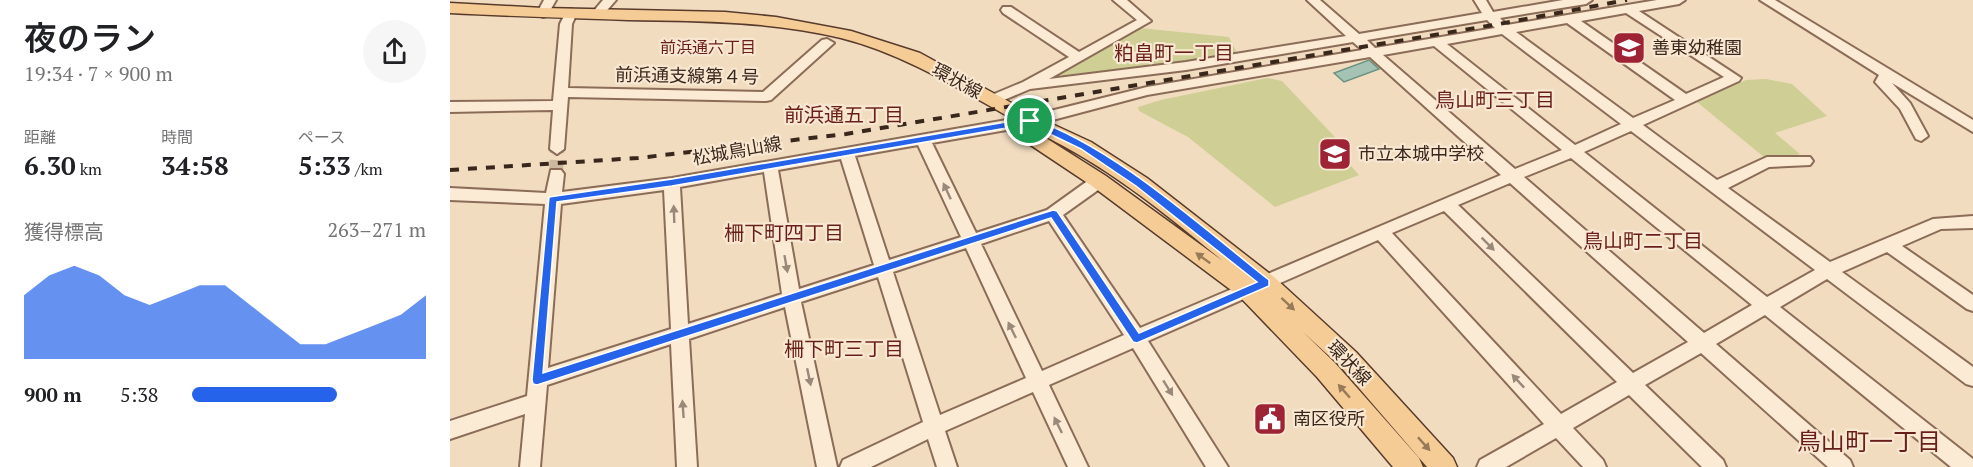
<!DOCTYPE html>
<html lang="ja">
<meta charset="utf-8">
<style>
:root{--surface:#fff;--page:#f6f6f6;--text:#202124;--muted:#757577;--accent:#2563eb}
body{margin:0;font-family:"PT Serif","Noto Sans JP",serif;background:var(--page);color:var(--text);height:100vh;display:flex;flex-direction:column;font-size:22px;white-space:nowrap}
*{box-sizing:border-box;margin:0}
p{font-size:20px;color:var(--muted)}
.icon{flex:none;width:33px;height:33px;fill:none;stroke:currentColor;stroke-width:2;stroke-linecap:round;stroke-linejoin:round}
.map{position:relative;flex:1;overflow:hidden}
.panel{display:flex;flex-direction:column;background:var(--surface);width:450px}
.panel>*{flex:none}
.pin{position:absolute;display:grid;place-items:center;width:51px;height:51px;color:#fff;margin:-26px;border:3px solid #fff;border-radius:50%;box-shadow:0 2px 6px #0007}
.round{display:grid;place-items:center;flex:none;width:63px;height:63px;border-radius:32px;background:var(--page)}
.headline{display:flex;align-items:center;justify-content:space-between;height:102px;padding:0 24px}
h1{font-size:33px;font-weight:600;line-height:45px}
.figures{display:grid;grid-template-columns:repeat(3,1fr);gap:9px;height:102px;padding:6px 24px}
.figures div{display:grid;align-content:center}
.figures b{font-size:26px;font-weight:600}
.figures small{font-size:16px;font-weight:400}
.figures p{font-size:16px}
.chart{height:168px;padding:12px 24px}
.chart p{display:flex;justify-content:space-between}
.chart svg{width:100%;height:108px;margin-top:6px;fill:var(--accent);opacity:.7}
ul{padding:0 24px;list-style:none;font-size:20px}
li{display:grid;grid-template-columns:96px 72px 1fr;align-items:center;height:45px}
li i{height:15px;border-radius:8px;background:var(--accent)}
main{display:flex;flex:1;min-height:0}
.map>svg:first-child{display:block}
.green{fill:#cfce94}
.water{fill:#a4c3b5;stroke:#6a9182;stroke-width:1.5}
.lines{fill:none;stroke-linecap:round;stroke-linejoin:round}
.minor-tunnel{stroke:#ccb89f;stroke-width:14;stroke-dasharray:14 7;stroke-linecap:butt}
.minor-casing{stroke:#8b6c57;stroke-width:4}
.major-casing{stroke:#583b2c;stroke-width:3}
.minor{fill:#fbead4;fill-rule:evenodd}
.major{fill:#f6cc96;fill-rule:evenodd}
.rail{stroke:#3a271c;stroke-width:4;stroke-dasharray:9 9;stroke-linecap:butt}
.oneway{fill:#9a8878}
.oneway2{fill:#987a59}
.route{fill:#2563eb;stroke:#fff;stroke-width:1.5;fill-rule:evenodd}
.labels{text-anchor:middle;stroke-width:4.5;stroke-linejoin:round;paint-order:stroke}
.far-neighbourhood-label{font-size:16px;fill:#691f19;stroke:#f8e7d1}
.poi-label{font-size:18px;fill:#3a271c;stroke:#f8e7d1;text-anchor:start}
.street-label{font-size:18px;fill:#3a271c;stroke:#f8e7d1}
.neighbourhood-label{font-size:20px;fill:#691f19;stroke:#f8e7d1}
.near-neighbourhood-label{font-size:24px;fill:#691f19;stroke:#f8e7d1}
</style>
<main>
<section class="panel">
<div class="headline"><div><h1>夜のラン</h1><p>19:34 · 7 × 900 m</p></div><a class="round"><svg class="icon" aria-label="share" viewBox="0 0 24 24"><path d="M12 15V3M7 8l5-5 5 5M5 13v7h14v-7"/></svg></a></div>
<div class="figures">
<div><p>距離</p><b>6.30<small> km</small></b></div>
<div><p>時間</p><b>34:58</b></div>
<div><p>ペース</p><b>5:33<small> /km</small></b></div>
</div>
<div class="chart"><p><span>獲得標高</span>263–271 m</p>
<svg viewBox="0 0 160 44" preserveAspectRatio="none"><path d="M0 44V18L10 10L20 6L30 10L40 18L50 22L60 18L70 14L80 14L90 22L100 30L110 38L120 38L130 34L140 30L150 26L160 18V44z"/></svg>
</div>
<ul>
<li><b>900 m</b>5:38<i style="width:62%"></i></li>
</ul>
</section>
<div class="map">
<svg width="1523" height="467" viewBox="0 0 1523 467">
<rect width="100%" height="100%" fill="#f1dcc0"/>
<g class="green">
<path d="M690,28L779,37L788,55L626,77H614L607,71Z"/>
<path d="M817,78L832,81L900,153L893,157L909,175L825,207L738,137L689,111L688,107L711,100Z"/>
<path d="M1316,79L1342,84L1377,116L1325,133L1350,154L1320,162L1247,102L1296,80Z"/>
</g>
<path class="water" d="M919,60L929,69L894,82L884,73Z"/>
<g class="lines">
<path class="minor-tunnel" d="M106,174L107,149"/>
<defs>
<g id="minor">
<path d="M94,0H106L97,16L93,17L87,13Z"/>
<path d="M153,0H166L152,16H144L142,13Z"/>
<path d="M663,0H677L701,21L599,79L736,62L896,36L857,0H870L909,34L1032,13L1024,0H1036L1043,12L1113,0H1142L1136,4L1050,18L1057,25L1207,0H1235L1229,4L1189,11L1291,78L1289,81L1193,125L1267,180L1317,157H1360L1363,161L1360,165L1319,167L1278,188L1380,262L1483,219L1523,216V228L1491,229L1452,246L1523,295V311L1517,309L1437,252L1392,272L1523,367V386L1516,384L1377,279L1330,307L1523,459V467H1501L1315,315L1266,344L1400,460L1403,467H1378L1251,353L1195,385L1273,460L1276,467H1252L1179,395L1123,428L1153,460L1156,467H1133L1106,438L1056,467H1027L1030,460L1094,424L928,240L698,341L778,467H756L683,348L599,385L638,467H618L583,392L495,431L507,467H487L478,439L421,467H390L393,460L473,422L428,277L351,302L387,467H367L335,307L239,339L247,467H227L221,344L97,385L90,467H70L75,414L0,439V421L77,396L95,204L0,200V188L96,193L101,170H111L114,174L112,192L222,178L580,116L697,87L912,50L903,42L736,70L580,89L547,103H537L535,100L537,97L573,82L619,57L553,13L551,10L553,7H561L629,52L687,20ZM1176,13L1274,77L1236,94L1131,21ZM1037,20L1045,28L925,48L917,40ZM1117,23L1225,100L1183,118L1066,32ZM1052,34L1171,124L1125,145L997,44ZM984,46L1112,150L1065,169L933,55ZM920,57L1051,175L690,328L613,215L655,185L657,181L655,177H643L597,210L526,233L482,143L580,126L697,95ZM1181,131L1365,270L1317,297L1134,152ZM468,145L511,237L439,260L405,156ZM1121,158L1302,305L1254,333L1074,177ZM391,159L424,265L349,289L328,170ZM314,172L332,294L238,324L230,187ZM1060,183L1238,342L1183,373L1008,205ZM214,190L221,329L98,368L111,204ZM994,211L1167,382L1111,414L942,233ZM599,221L674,335L592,371L531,244ZM516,248L576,378L490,415L443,272Z"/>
<path d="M1310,0H1325L1523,120V132L1442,83L1460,103L1478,136L1471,141L1466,139L1450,109L1425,82L1429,75Z"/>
<path d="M121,9L127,13L122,24L118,88L313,92L372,40L377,39L384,43L321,100L316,101L118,97L114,149L107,154L100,149L103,110L0,112V102L103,101L110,24L117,10Z"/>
</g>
<path id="major" d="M0,3L93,8L275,12L326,17L401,31L470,53L587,117L641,142L697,178L824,277L906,352L1003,458L1007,467H977L890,366L853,332L885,363L969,458L973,467H943L867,377L789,296L642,186L561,132L559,128L561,124L568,122C511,90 455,54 391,38C321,21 249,21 178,20C118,18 59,16 0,13ZM588,133C659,167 713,212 773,261L656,176Z"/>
</defs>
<use href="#minor" class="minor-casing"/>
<use href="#major" class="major-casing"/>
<use href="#minor" class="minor"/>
<use href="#major" class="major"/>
<path class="rail" d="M0,170L188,158L396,134L1049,24L1177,0"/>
</g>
<defs><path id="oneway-solid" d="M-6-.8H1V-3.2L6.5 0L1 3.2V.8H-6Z" transform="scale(1.5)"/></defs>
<g class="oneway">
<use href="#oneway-solid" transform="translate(497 191) rotate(-115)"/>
<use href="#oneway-solid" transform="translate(224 214) rotate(-92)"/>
<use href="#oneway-solid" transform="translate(1038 244) rotate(45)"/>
<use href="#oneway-solid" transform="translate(336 264) rotate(80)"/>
<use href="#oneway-solid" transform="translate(562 330) rotate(-116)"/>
<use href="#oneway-solid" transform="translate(359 377) rotate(78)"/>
<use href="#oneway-solid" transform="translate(1068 381) rotate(-133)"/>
<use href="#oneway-solid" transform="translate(718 388) rotate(58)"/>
<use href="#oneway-solid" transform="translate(233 409) rotate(-94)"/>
<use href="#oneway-solid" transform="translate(608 425) rotate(-116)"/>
</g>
<g class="oneway2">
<use href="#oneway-solid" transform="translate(753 258) rotate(-144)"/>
<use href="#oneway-solid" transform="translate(838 304) rotate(43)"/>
<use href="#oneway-solid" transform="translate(894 391) rotate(-131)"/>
<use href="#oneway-solid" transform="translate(974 444) rotate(48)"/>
</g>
<path class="route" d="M580,118C665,147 749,225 819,280V286L687,343L683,342L601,218L87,385L83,384L82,380L99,197L222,179ZM579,124L631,149L686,186L807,282L689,333L607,211L603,210L93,373L107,202L222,186Z"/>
<defs>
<symbol id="school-square" viewBox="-11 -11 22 22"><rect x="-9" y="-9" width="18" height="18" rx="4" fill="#9e2334" stroke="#f8e7d1"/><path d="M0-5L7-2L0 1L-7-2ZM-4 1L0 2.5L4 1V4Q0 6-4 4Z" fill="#fff"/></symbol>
<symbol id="civic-square" viewBox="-11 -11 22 22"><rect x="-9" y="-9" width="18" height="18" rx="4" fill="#9e2334" stroke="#f8e7d1"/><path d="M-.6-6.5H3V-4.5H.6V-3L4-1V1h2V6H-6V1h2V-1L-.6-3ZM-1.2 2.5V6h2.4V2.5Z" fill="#fff"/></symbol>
</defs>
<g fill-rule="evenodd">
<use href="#school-square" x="1160" y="29" width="38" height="38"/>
<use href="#school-square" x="866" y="135" width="38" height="38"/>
<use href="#civic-square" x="801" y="400" width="38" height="38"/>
</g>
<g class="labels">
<g class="far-neighbourhood-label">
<text x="258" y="53">前浜通六丁目</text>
</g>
<g class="poi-label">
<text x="1202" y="54">善東幼稚園</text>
<text x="908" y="160">市立本城中学校</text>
<text x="843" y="425">南区役所</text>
</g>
<g class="street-label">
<text transform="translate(237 76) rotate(1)" y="6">前浜通支線第４号</text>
<text transform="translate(507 81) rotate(29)" y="6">環状線</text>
<text transform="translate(287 151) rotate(-10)" y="6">松城鳥山線</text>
<text transform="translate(899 363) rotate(46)" y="6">環状線</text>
</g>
<g class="neighbourhood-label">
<text x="724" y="60">粕畠町一丁目</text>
<text x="1045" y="107">鳥山町三丁目</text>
<text x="394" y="122">前浜通五丁目</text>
<text x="334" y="240">柵下町四丁目</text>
<text x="1193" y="248">鳥山町二丁目</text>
<text x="394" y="356">柵下町三丁目</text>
</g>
<g class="near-neighbourhood-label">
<text x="1419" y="450">鳥山町一丁目</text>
</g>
</g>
</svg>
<div class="pin" style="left:580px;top:121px;background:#1e9e55"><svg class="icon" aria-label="arrive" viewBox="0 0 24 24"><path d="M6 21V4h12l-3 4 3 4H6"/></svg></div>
</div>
</main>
